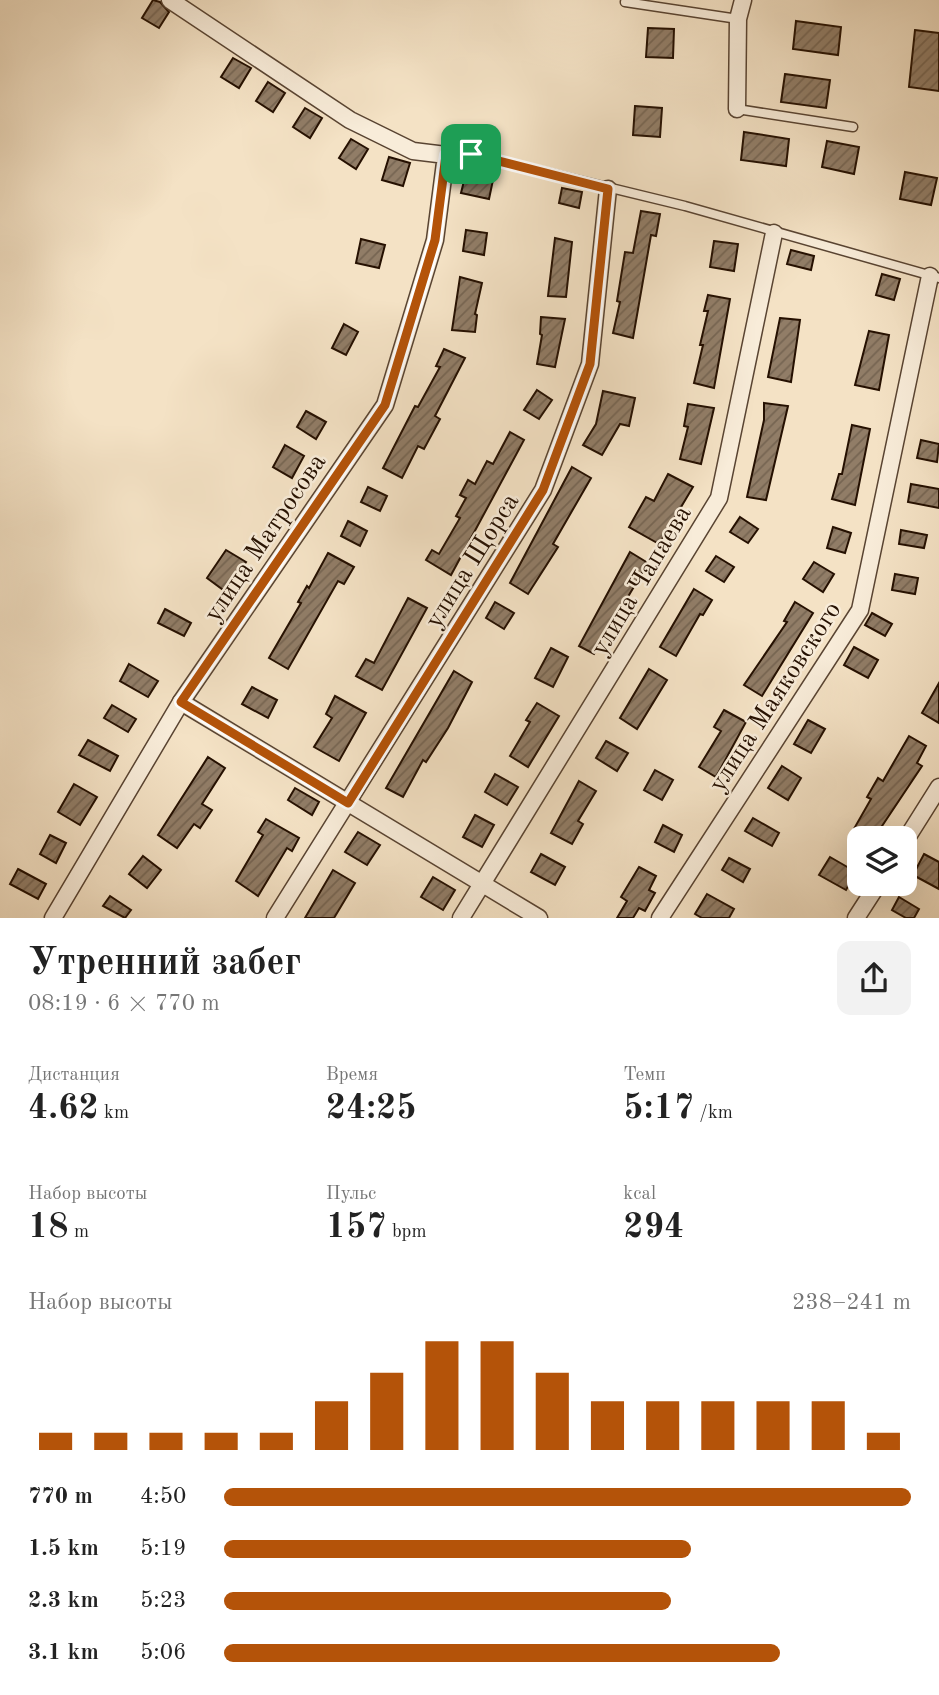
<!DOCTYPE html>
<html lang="ru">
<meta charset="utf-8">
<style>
:root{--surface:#fff;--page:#f2f2f2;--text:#222;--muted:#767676;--accent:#b45309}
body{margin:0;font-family:"Old Standard TT",serif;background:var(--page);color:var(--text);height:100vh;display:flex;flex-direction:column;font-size:26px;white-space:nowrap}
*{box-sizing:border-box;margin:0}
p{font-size:23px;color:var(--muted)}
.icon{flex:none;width:38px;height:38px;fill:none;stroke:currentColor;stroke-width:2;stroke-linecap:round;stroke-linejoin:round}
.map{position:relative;height:918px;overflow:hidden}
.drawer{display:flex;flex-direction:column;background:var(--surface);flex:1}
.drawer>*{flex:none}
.controls{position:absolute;left:847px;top:826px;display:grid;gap:14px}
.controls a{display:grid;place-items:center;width:70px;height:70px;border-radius:14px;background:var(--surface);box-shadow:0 7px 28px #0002;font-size:35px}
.pin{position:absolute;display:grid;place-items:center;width:60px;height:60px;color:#fff;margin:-30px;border-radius:14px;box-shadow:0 4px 10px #0006}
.round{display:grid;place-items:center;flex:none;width:74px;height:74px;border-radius:14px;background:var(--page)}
.summary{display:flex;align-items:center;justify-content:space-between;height:119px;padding:0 28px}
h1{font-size:38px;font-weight:700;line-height:52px}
.figures{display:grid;grid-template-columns:repeat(3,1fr);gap:10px;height:119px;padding:7px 28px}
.figures div{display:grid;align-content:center}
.figures b{font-size:35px;font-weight:700}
.figures small{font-size:19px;font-weight:400}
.figures p{font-size:19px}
.chart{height:196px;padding:14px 28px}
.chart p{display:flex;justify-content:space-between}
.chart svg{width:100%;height:126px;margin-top:7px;stroke:var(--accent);stroke-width:6}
ul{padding:0 28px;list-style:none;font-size:23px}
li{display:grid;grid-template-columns:112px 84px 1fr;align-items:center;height:52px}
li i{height:18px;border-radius:9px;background:var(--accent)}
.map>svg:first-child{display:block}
.building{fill:url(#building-hatch);stroke:#251001;stroke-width:2}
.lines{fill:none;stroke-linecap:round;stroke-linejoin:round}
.lane-casing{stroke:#594432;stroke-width:11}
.street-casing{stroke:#594432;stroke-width:19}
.lane{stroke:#f8ecd9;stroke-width:8}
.street{stroke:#f8ecd9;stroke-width:16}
.route-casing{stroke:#fff;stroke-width:14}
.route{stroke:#b45309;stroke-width:9}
.labels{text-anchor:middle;stroke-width:5;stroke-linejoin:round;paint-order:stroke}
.street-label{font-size:26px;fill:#251001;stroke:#f8ecd9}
</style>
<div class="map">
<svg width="939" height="918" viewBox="0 0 939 918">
<defs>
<pattern id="building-hatch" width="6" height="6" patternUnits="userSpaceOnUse" patternTransform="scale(1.75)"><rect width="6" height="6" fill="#917d67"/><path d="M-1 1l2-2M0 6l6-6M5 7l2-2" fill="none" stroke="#766552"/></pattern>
</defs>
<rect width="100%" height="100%" fill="#f4e2c5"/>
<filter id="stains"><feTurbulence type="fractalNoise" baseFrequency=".00286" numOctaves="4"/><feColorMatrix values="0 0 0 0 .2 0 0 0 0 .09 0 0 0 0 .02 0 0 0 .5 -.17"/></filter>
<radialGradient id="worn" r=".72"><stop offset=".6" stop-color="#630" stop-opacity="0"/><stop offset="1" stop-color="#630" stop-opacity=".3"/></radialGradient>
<g class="building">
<path d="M153,0L160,2L169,12L159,28L142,18Z"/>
<path d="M796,21L841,27L838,55L793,49Z"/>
<path d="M648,28L674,29L673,58L646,57Z"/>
<path d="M915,30L939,33V91L909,87Z"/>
<path d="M233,58L251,68L239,88L221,77Z"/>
<path d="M785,74L830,80L826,108L781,102Z"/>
<path d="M268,82L285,93L273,112L256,101Z"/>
<path d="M635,106L662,108L660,137L633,135Z"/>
<path d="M305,108L322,118L310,138L293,127Z"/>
<path d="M744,132L789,139L786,166L741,160Z"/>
<path d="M351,139L368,149L356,169L339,158Z"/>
<path d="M827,141L859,147L854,174L822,167Z"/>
<path d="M389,157L410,163L403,186L382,180Z"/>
<path d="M467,169L494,175L489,199L461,193Z"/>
<path d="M905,172L937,178L931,205L900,199Z"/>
<path d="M562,188L582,192L579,208L559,203Z"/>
<path d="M641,211L660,214L656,236L651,235L633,338L613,333L620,302L617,301L625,252L633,253Z"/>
<path d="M466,230L487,233L484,255L463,251Z"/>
<path d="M555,238L572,242L566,297L548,296Z"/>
<path d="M361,239L385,245L379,268L356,263Z"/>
<path d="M714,241L738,244L734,271L710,267Z"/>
<path d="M791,250L814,256L811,270L787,264Z"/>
<path d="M882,274L900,279L894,300L876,295Z"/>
<path d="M460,277L482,283L475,314L477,315L475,332L452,330Z"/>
<path d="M708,295L730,299L714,388L694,383L703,345H700L708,311H704Z"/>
<path d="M541,317L565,319L555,367L537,364L542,335L540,334Z"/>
<path d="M780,318L800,320L791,382L768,377Z"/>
<path d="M344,324L358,332L346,355L332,348Z"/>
<path d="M869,331L889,335L879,390L855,385Z"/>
<path d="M444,349L465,358L435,416L440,419L424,449L418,446L402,478L383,468L415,406L418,407L440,367L436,366Z"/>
<path d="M537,390L552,400L539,419L524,410Z"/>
<path d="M603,391L635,398L629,426L620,424L602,455L583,445L596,424Z"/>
<path d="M764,403L788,406L766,500L747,497L764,420Z"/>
<path d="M688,404L714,408L701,464L680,459L688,427L684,426Z"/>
<path d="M306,411L326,422L316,439L297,427Z"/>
<path d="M852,425L870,429L855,505L832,499L839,474H842Z"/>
<path d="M510,432L524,440L451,575L426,560L432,550L439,554L460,518L456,516L466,498L460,495L468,480L475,484L487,461L493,464Z"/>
<path d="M921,440L939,444L937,462L917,458Z"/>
<path d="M285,445L304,456L292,478L273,467Z"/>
<path d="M572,467L591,478L553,544L558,547L528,594L510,583Z"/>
<path d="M668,474L693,487L659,544L629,527L646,497L654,501Z"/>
<path d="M911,484L939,489V508L908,502Z"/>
<path d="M368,487L387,496L380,511L361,502Z"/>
<path d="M740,517L758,529L748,543L730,532Z"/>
<path d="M348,521L367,531L360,546L341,536Z"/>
<path d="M833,527L851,533L845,553L827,548Z"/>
<path d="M901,530L927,535L924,548L899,544Z"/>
<path d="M226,550L246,562L226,592L207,578Z"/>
<path d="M630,552L648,563L594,654L579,646Z"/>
<path d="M328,553L354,567L344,584L338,581L288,669L269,658L301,603L298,602L307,586L309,588Z"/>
<path d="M716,556L734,567L724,582L706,571Z"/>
<path d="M814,562L834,574L823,592L803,579Z"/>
<path d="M895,574L918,578L915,594L892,590Z"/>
<path d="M694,589L712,600L703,615L700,614L676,656L660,647Z"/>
<path d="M408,598L427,608L382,690L356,676L366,659L374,663Z"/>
<path d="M495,602L514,613L504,629L486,618Z"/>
<path d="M795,602L813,613L762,696L744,685L787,622L784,621Z"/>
<path d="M165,609L191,623L184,636L158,623Z"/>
<path d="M872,613L892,624L885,636L865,625Z"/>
<path d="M854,647L878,660L868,678L844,665Z"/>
<path d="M551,648L568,657L553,687L535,678Z"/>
<path d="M129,664L158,681L148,697L120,681Z"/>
<path d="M649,669L667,680L637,729L620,718Z"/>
<path d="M454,671L472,682L448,728L426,762L423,760L403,797L386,788Z"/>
<path d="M939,683V723L922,713Z"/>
<path d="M252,687L277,700L268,718L242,704Z"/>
<path d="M335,696L366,713L339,761L314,747L332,718L326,714Z"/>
<path d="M537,703L559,716L528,767L510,756L530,722L526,720Z"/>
<path d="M112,705L136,719L128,732L104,718Z"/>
<path d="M724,710L746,722L716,777L699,767L721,731L714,727Z"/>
<path d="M808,720L825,729L811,753L794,744Z"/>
<path d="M909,736L926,746L917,763L922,766L874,838H859L851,834L871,799L867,797L878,778L883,781Z"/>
<path d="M88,740L118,756L110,771L79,755Z"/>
<path d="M606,741L628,753L617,771L596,758Z"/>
<path d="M208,757L225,768L202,804L212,810L200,828L194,824L177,848L158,835Z"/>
<path d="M782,766L801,778L788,800L768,788Z"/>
<path d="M655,770L673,780L662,800L644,790Z"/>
<path d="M495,774L518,787L507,805L485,792Z"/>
<path d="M579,781L596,791L578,821L583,824L572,844L551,833Z"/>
<path d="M74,784L97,797L80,825L58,812Z"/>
<path d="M295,788L319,802L312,815L288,800Z"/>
<path d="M475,815L494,825L482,847L463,837Z"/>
<path d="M753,818L779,833L772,846L745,831Z"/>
<path d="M266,819L299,838L292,851L287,848L258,896L236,881L263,835L258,832Z"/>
<path d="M663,825L682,835L674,852L655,842Z"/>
<path d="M358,832L380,845L367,865L345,852Z"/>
<path d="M50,835L66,843L56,863L40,854Z"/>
<path d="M541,854L565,867L555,885L531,872Z"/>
<path d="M924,854L939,862V889L913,875Z"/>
<path d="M143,856L161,870L147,888L129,874Z"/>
<path d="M830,857L856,872L846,890L819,875Z"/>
<path d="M729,858L750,869L743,882L722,870Z"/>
<path d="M639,867L656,876L649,890L655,893L645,911L639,908L633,918H617L627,901L621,897Z"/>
<path d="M18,869L46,884L38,899L10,884Z"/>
<path d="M333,870L355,883L334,918H305Z"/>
<path d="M433,877L455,890L443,910L421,897Z"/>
<path d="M707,894L734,909L729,918H702L695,914Z"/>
<path d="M110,896L131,910L125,918L103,906Z"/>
<path d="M899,897L919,909L914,918H906L892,910Z"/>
</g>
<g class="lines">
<defs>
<g id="lane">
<path d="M625,2L738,19"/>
<path d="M737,109L853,127"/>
<path d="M446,155L471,154L685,206L939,278"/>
</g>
<g id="street">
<path d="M737,109L738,19L743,0"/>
<path d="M181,702L539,918"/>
<path d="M905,841L939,787"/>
<path d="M53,918L181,702L385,405L435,240L446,155L413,151L350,120L170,0"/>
<path d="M275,918L543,490L590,364L608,189"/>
<path d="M461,918L719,498L774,233"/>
<path d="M660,918L860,610L930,276"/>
<path d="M856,918L878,884"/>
</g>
</defs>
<use href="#lane" class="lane-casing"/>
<use href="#street" class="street-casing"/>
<use href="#lane" class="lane"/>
<use href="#street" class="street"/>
</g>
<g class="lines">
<defs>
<path id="route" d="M471,154L608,189L590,364L543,490L348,803L181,702L385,405L435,240L446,155Z"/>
</defs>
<use href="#route" class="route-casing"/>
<use href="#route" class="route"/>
</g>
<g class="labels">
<g class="street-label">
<text transform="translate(264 537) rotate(-56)" y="9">улица Матросова</text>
<text transform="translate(471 560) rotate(-58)" y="9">улица Щорса</text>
<text transform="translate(640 580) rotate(-59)" y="9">улица Чапаева</text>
<text transform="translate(774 696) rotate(-57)" y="9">улица Маяковского</text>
</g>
</g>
<rect width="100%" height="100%" filter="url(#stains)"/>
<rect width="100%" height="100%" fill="url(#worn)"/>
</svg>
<div class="controls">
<a><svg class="icon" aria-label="layers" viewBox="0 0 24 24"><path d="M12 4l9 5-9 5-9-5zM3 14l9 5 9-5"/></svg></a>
</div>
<div class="pin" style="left:471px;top:154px;background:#1e9e55"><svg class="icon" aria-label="arrive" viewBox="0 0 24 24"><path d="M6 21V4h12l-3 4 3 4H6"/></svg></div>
</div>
<section class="drawer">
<div class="summary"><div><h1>Утренний забег</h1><p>08:19 · 6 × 770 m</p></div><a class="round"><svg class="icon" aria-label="share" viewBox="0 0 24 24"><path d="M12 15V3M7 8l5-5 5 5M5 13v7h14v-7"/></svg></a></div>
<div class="figures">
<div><p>Дистанция</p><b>4.62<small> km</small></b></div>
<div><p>Время</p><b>24:25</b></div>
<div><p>Темп</p><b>5:17<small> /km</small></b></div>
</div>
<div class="figures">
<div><p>Набор высоты</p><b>18<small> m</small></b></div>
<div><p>Пульс</p><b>157<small> bpm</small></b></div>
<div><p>kcal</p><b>294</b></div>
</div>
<div class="chart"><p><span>Набор высоты</span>238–241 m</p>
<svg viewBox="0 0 160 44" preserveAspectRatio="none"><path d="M5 44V38M15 44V38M25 44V38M35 44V38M45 44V38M55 44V27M65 44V17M75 44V6M85 44V6M95 44V17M105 44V27M115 44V27M125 44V27M135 44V27M145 44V27M155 44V38"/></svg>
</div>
<ul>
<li><b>770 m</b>4:50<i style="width:100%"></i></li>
<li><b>1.5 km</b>5:19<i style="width:68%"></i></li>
<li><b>2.3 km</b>5:23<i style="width:65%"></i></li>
<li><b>3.1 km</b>5:06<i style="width:81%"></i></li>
</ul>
</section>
